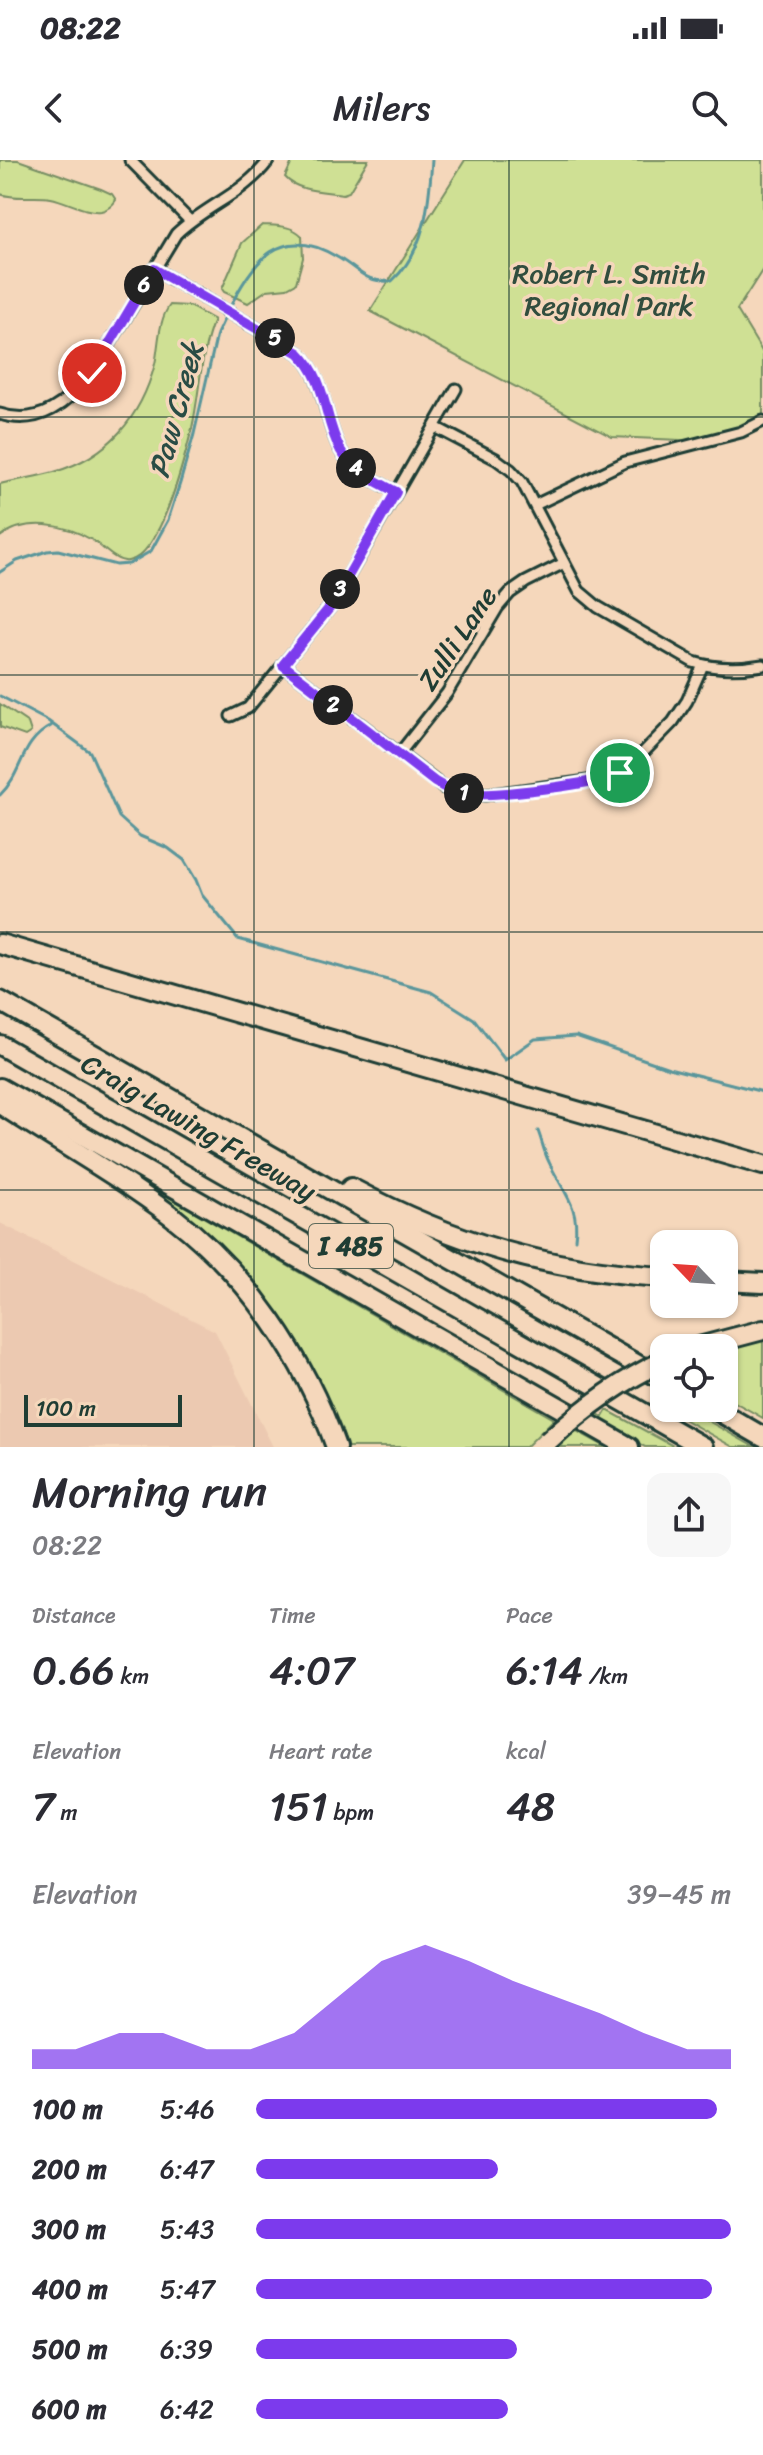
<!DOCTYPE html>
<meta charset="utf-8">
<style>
:root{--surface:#fff;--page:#f7f7f7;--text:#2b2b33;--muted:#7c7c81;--accent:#7c3aed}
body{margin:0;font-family:Sriracha,sans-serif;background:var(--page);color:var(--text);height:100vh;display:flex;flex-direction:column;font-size:30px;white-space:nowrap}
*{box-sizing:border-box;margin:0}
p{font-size:26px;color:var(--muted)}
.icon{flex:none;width:44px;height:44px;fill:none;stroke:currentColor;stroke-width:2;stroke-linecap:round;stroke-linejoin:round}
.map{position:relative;height:1287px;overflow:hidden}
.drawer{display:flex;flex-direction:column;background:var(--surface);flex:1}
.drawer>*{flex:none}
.needle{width:52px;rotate:295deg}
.controls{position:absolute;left:650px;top:1070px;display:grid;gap:16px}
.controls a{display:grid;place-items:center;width:88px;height:88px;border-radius:16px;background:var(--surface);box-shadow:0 2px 6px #0004;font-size:40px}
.scale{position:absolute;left:24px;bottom:20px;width:158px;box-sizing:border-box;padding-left:8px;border:4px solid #1f3d34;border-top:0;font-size:22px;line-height:28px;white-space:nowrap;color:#1f3d34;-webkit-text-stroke:6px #f5d7bb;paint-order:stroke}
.pin{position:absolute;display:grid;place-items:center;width:68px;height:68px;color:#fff;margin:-34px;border:4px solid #fff;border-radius:50%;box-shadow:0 2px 8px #0007}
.km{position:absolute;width:40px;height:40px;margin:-20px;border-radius:50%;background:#222;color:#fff;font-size:22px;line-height:40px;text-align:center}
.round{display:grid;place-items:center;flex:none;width:84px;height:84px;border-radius:16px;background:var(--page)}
.summary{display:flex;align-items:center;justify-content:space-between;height:136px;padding:0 32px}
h1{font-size:44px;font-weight:600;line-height:60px}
.stats{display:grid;grid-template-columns:repeat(3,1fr);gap:12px;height:136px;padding:8px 32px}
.stats div{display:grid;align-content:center}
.stats b{font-size:40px;font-weight:600}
.stats small{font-size:22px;font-weight:400}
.stats p{font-size:22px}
.chart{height:224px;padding:16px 32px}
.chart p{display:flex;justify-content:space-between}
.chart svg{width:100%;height:144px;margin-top:8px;fill:var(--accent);opacity:.7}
ul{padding:0 32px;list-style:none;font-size:26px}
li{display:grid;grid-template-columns:128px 96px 1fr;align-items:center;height:60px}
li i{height:20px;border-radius:10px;background:var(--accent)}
.status{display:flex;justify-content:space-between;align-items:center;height:56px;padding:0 40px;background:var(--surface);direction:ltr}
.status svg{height:22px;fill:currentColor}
header{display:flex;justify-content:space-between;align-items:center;height:104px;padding:0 32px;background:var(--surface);font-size:36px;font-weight:600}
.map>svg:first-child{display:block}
.built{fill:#ecc9b1}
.green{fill:#cfe094;stroke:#778e64;stroke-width:2}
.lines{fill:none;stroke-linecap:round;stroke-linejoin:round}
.stream{stroke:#5a969b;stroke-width:3}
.street-casing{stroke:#1f3d34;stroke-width:15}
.highway-casing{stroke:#1f3d34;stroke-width:24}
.street{stroke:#f5d7bb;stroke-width:9}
.highway{stroke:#f5d7bb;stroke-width:18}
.highway-bridge-casing{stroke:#1f3d34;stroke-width:24;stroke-linecap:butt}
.highway-bridge{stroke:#f5d7bb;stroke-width:18}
.route-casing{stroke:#fff;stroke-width:16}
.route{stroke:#7c3aed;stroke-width:10}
.grid{fill:none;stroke:#1f3d34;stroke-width:2;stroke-opacity:0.55}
.labels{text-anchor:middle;stroke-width:7;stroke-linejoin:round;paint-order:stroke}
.shield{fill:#f5d7bb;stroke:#5f6b5c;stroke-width:2}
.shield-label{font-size:26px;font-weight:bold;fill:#1f3d34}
.park-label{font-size:28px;fill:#314d3e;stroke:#f5d7bb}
.street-label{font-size:28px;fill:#1f3d34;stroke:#f5d7bb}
.water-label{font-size:30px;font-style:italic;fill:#294c45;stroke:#f5d7bb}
</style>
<div class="status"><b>08:22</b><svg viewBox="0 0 49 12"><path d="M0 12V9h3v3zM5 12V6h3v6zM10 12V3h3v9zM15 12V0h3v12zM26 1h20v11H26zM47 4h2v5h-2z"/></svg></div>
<header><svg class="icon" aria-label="back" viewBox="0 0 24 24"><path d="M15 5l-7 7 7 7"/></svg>Milers<svg class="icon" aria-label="search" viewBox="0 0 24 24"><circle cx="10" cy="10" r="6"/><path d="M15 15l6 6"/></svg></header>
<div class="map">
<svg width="763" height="1287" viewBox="0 0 763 1287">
<rect width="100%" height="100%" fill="#f5d7bb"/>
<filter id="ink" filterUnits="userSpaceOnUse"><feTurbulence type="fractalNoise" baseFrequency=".0125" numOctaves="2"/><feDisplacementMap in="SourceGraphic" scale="16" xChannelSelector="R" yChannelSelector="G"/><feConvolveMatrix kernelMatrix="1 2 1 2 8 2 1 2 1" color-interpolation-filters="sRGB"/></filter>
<g filter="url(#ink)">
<path class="built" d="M0,1063L215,1171L273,1287H0Z"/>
<g class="green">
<path d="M0,0H18L101,29L112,34L116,40C113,45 107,50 101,51C85,53 67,41 51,38C34,35 17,40 0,34Z"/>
<path d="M293,0H368L349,32L343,34C324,31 298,32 285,17Z"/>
<path d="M465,0H763V109L737,150L763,193V261L704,281L612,277L370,151Z"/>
<path d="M262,65C277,66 292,65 302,76L303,98L296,123L287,128L267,130L248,143L224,132L222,129L242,83Z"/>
<path d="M170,145L189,146L214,160C200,194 200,232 192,268C185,296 161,397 128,401C116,403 102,386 92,380C65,364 26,357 0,377V324C18,319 37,317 54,312C108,297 141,257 155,204C159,186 158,160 170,145Z"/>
<path d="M0,544L28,563L31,572L25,576L0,567Z"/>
<path d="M144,1023L554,1259L526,1287H343L268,1143L142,1027Z"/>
<path d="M763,1180V1258L724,1236V1188Z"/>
<path d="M664,1248H685L754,1287H733Z"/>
<path d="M607,1250L675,1287H645L602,1264L603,1261L593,1256L597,1257L596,1253L603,1257Z"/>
<path d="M575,1270L606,1287H559Z"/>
</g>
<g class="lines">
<g class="stream">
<path d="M229,149C253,100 281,63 337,97C359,109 364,123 392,121C426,90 429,43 432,0"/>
<path d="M0,412L17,401L47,391L58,390L116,405L129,404L151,391L168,360L180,323L194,274L217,174L226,155"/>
<path d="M0,536L48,561L90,592L119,657L140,676L168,688L184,700L196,720L202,735L238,779L431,832L474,859L505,900L535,879L576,876L669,908L763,932"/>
<path d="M0,635C24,612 19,583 51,566"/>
<path d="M538,971C542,981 544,992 549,1002C562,1031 580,1045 575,1079"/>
</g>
<defs>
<g id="street">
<path d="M130,0L190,61"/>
<path d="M154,109L299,193C327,221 323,259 341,291C353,311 376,321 396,332"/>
<path d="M0,254C39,267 69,242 92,213L176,74C206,45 243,35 269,0"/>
<path d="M435,267L496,299L511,310L522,322L579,431L598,447L693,502C715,509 740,509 763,505"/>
<path d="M535,345L625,302L741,272L763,261"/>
<path d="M283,505L444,628L456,632L485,635L609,618L630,606L673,562L687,541L703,505"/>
<path d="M231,556L248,548L331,446L456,229"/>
<path d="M399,594L447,533L498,447L510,433L526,422L564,403"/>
</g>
<g id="highway">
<path d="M0,784L763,1005"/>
<path d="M0,841L664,1220"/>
<path d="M0,885L703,1287"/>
<path d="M0,928L629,1287"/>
<path d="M0,944C57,981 119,1016 173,1057C249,1116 304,1197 336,1287"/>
<path d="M351,1028C454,1083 546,1110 664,1117"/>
<path d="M724,1121L763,1123"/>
<path d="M695,1188L763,1170"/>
<path d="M713,1248L763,1277"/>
</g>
</defs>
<use href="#street" class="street-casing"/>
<use href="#highway" class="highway-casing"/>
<use href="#street" class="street"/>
<use href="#highway" class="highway"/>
<defs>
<path id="highway-bridge" d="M548,1281C584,1248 620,1221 664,1201"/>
</defs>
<use href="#highway-bridge" class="highway-bridge-casing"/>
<use href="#highway-bridge" class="highway-bridge"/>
</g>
</g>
<g class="lines" filter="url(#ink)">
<defs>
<path id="route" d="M92,213L154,109L299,193C328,222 323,259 341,291C353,311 376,321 396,332L331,446L283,505L435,622C446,629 457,633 470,634C496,636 599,624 620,613"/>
</defs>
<use href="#route" class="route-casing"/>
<use href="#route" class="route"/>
</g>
<path class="grid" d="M254,0V1287M509,0V1287M0,257H763M0,515H763M0,772H763M0,1030H763"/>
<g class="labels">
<rect class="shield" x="309" y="1064" width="84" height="44" rx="6"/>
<g class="shield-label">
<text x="351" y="1095">I 485</text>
</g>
<g class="park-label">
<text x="609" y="123">Robert L. Smith<tspan x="609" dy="32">Regional Park</tspan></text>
</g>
<g class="street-label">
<text transform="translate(457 478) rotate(-56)" y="10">Zulli Lane</text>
<text transform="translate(199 967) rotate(30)" y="10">Craig Lawing Freeway</text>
</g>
<g class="water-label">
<text transform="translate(176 250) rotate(-75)" y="10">Paw Creek</text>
</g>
</g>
</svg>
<div class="controls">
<a><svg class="needle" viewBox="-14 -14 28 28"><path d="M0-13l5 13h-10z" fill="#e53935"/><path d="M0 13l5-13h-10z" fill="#7c7c81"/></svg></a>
<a><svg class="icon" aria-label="locate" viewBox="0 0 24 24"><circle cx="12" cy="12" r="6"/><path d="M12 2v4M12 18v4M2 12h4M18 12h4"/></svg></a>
</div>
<div class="scale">100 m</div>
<div class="pin" style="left:620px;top:613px;background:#1e9e55"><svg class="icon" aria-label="arrive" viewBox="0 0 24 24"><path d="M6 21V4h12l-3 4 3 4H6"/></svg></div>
<div class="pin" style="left:92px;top:213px;background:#d93025"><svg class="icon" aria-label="check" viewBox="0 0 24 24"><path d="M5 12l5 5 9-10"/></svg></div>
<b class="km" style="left:464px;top:633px">1</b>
<b class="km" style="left:333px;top:545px">2</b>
<b class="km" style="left:340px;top:429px">3</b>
<b class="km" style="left:356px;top:308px">4</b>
<b class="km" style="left:275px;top:178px">5</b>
<b class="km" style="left:144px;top:125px">6</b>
</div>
<section class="drawer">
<div class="summary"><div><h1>Morning run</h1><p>08:22</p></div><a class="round"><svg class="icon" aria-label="share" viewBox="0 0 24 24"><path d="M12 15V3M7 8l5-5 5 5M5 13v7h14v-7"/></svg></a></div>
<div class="stats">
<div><p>Distance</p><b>0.66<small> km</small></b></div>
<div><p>Time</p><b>4:07</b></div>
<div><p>Pace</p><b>6:14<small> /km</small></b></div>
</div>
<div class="stats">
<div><p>Elevation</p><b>7<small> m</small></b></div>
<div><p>Heart rate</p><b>151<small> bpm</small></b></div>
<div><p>kcal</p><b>48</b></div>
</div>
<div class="chart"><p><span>Elevation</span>39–45 m</p>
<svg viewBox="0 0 160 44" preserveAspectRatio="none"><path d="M0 44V38L10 38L20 33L30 33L40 38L50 38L60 33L70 22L80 11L90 6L100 11L110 17L120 22L130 27L140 33L150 38L160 38V44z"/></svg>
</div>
<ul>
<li><b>100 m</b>5:46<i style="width:97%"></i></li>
<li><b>200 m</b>6:47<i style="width:51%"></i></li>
<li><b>300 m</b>5:43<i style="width:100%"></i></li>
<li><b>400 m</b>5:47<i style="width:96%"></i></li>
<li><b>500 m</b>6:39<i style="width:55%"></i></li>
<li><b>600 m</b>6:42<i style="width:53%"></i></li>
</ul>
</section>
